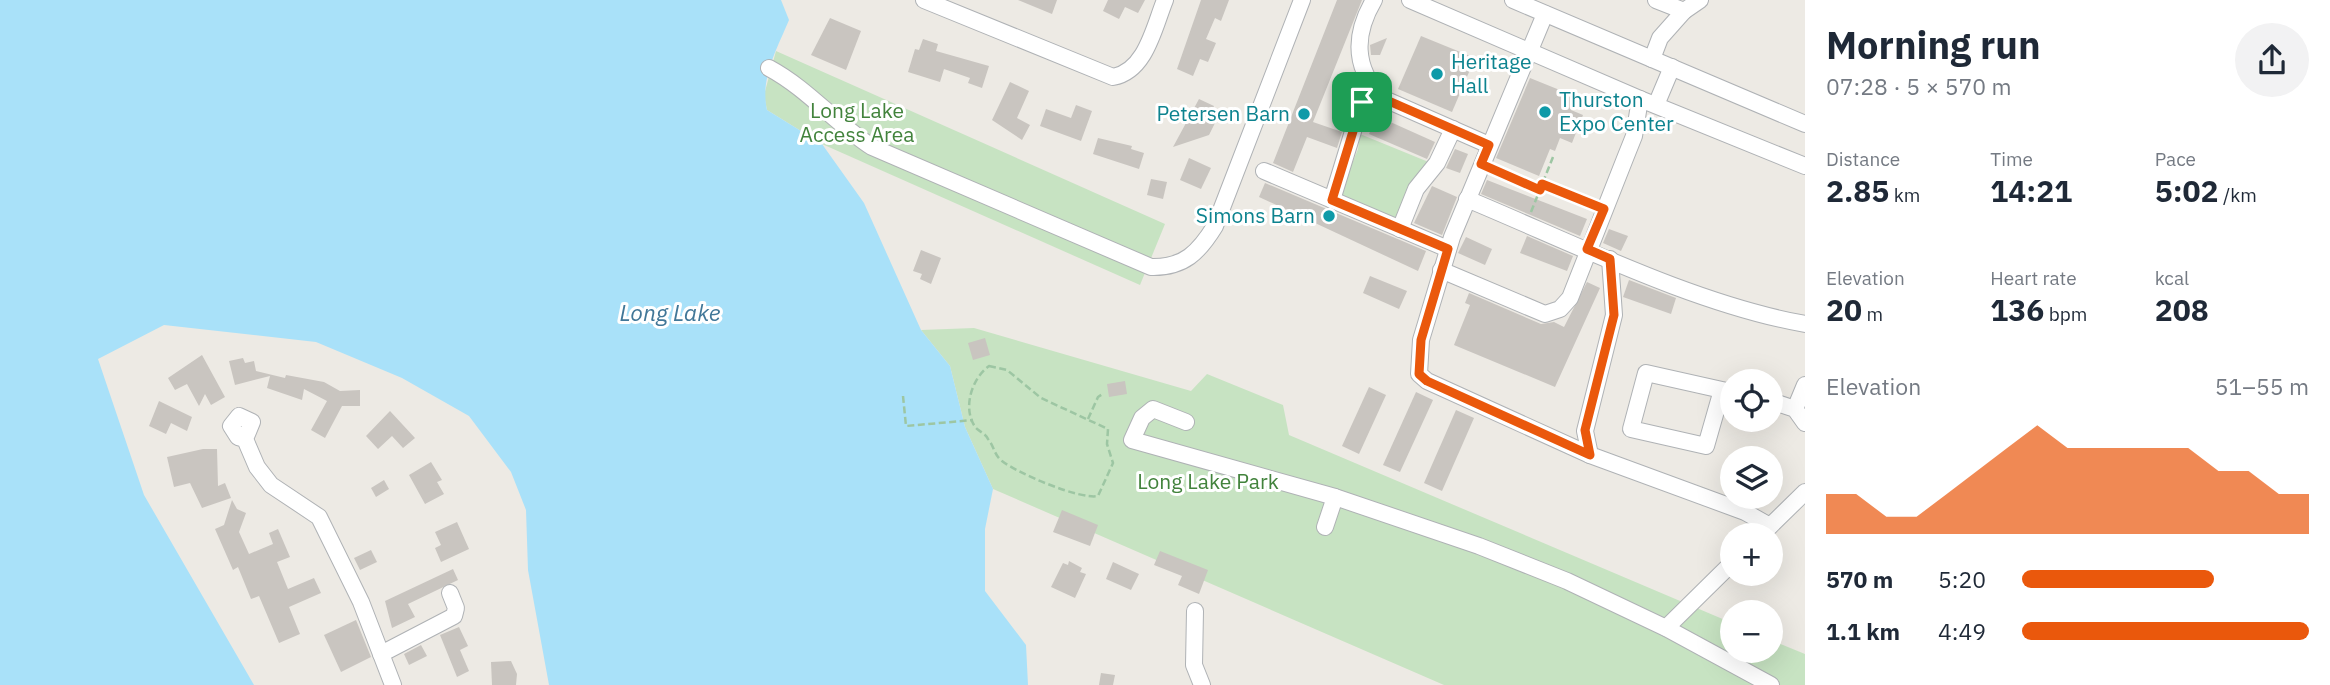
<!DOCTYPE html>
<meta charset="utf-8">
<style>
:root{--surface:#fff;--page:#f2f2f3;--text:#1f2937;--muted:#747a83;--accent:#ea580c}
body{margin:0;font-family:"IBM Plex Sans",sans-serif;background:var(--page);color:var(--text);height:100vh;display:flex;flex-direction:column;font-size:26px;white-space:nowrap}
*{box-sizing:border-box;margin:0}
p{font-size:23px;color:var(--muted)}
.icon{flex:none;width:38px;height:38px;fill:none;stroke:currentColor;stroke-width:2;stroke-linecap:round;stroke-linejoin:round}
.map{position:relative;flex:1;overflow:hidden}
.sheet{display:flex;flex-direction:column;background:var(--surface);width:525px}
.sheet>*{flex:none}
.tools{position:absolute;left:1720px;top:369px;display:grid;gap:14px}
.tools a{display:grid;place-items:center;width:63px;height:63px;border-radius:50%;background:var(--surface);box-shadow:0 7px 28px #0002;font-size:35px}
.pin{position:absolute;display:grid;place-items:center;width:60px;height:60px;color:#fff;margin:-30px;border-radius:14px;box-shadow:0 4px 10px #0006}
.round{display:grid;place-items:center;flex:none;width:74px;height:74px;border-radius:37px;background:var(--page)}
.summary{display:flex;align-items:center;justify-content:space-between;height:119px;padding:0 21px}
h1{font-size:38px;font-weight:700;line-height:52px}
.figures{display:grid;grid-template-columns:repeat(3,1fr);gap:10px;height:119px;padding:7px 21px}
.figures div{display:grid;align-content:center}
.figures b{font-size:30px;font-weight:700}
.figures small{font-size:19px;font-weight:400}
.figures p{font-size:19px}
.chart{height:196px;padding:14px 21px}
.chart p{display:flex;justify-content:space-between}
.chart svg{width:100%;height:126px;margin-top:7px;fill:var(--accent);opacity:.7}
ul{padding:0 21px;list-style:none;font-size:23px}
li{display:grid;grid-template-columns:112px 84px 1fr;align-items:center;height:52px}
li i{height:18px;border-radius:9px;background:var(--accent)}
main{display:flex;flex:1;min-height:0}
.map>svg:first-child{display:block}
.green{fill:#c7e3c2}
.water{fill:#a9e1f9}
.building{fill:#c9c5c0}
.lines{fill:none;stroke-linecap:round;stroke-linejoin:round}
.minor-casing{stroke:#afb2b5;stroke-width:18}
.path{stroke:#9dc6a3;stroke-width:2.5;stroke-dasharray:7 3.5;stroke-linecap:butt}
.minor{stroke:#fff;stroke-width:16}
.route-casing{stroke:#fff;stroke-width:14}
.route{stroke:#ea580c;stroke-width:9}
.culture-dot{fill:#0f9aa8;stroke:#fff;stroke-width:2.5}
.labels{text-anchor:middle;stroke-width:6;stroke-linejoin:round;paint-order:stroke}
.culture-label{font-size:21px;fill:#0d838f;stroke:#fff;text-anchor:start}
.park-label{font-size:21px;fill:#42833c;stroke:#fff}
.water-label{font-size:23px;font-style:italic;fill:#417798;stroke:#fff}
</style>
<main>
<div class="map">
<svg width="1805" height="685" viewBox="0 0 1805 685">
<rect width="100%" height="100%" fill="#edeae4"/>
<g class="green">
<path d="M776,51L1165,224L1140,285L822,144L767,110L764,95Z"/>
<path d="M1360,134L1431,163L1419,173L1398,218L1394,220L1345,200L1341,191L1358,149Z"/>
<path d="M974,328L1191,391L1207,374L1283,405L1289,435L1732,623V651H1771V640L1805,654V685H1444L993,489L965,427L950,366L921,330Z"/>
</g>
<path class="water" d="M0,0H781L789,20C777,49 760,78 767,110L822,144L864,203L921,330L950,366L965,427L993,489L985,529V591L1026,645L1028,685H549L528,570L526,510L511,472L469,416L402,378L316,342L164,325L98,359L144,495L254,685H0Z"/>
<g class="building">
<path d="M1018,0H1057L1052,14Z"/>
<path d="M1108,0H1145L1138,13L1125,7L1119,19L1103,11Z"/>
<path d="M1201,0H1229L1221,21L1215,18L1206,39L1216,43L1208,62L1200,59L1193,76L1177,69Z"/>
<path d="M1337,0H1362L1313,122L1342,132L1337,148L1307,137L1293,172L1273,163Z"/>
<path d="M830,18L861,31L846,70L811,55Z"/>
<path d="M1421,36L1475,58L1452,112L1398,89Z"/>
<path d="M1387,38L1380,55H1371L1370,45Z"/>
<path d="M923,39L938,44L936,51L989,66L982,88L968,83L970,78L944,69L940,82L908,72L915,49L919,50Z"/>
<path d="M1530,78L1577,97L1571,110L1583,115L1572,143L1560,138L1555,151L1550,149L1539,176L1496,158Z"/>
<path d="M1010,82L1029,91L1017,118L1030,125L1022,140L992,120Z"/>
<path d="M1199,99L1214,106L1208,120L1215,123L1209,135L1173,147Z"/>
<path d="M1076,105L1092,111L1081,141L1040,126L1046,109L1071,118Z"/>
<path d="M1377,116L1435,142L1427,159L1369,134Z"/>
<path d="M1098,138L1132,146L1131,149L1144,153L1139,169L1093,154Z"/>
<path d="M1455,149L1468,154L1460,173L1446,168Z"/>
<path d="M1189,158L1211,168L1201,189L1180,180Z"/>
<path d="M1151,179L1167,182L1163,199L1147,195Z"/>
<path d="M1487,180L1587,219L1580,236L1481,194Z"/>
<path d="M1265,183L1426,251L1418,271L1259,197Z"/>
<path d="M1432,186L1457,197L1442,235L1414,223Z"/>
<path d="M1609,229L1628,236L1621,251L1603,243Z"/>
<path d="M1527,236L1573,256L1567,271L1520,253Z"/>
<path d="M1466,237L1492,249L1485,265L1458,253Z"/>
<path d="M921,250L941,258L931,284L920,279L922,274L913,271Z"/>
<path d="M1370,276L1407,291L1399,309L1363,293Z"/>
<path d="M1629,280L1676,298L1671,314L1623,297Z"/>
<path d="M1587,282L1600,288L1555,387L1454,345L1470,305L1465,303L1469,293L1541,324L1554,322L1564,327Z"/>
<path d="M985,338L990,355L973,360L968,343Z"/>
<path d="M202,355L225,397L211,405L205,394L199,406L187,384L175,390L168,378Z"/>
<path d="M243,358L245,363L254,361L256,371L285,378L286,375L324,382L340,391L360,390V406H342L325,438L311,430L327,401L304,389L302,400L267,388L270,376L235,385L229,361Z"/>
<path d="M1125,381L1127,394L1109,397L1107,384Z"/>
<path d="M1369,387L1386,395L1359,454L1342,446Z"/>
<path d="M1416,392L1433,400L1400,472L1383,465Z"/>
<path d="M159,401L192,417L187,431L171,423L166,434L149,426Z"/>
<path d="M1456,410L1474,418L1442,491L1424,483Z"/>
<path d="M390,411L415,438L403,448L392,436L378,449L366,436Z"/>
<path d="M203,449H217L218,486L225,483L231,498L202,508L190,483L174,487L167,457Z"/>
<path d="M431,462L442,480L437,482L444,494L425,504L409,475Z"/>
<path d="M384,480L389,489L376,497L371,488Z"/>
<path d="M232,500L237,509L246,513L239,532L249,554L273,544L269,533L278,529L290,557L277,562L288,589L314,578L321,593L289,607L300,634L279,643L259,596L251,599L238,567L233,570L215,529L224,525Z"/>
<path d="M1062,510L1098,525L1090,546L1053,532Z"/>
<path d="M457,522L469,549L441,562L435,548L441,545L435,532Z"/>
<path d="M371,550L377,562L360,570L354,558Z"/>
<path d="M1160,551L1208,570L1199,594L1178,585L1182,576L1154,565Z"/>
<path d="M1069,561L1082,568L1080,572L1086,574L1075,598L1051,587L1063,563L1068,565Z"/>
<path d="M1113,562L1139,574L1131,590L1106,579Z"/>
<path d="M453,569L458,580L408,604L415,617L392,628L385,601Z"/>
<path d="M356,620L371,657L341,672L324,635Z"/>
<path d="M459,627L468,646L460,650L469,671L457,677L440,635Z"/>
<path d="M421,645L427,656L409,665L404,654Z"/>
<path d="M511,661L517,674L516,685H492L491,662Z"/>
<path d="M1101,673L1115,675L1113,685H1099Z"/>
</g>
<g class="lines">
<defs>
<g id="minor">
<path d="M924,0L1113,77C1146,71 1154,27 1165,0"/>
<path d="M1374,0C1354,34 1353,67 1382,98L1489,145"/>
<path d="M1410,0L1640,99L1805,166"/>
<path d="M1513,0L1805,124"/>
<path d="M1656,0L1684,11L1700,0"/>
<path d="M1545,14L1452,237L1421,340L1419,374L1427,381L1590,455"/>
<path d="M1652,59L1660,38L1684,11"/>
<path d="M769,68C808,89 835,123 872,147L1151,267C1184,268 1199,252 1215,226L1302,0"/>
<path d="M1656,105L1672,67"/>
<path d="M1264,171L1448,249"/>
<path d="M1467,199C1573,243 1694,304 1805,324"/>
<path d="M1332,200L1362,102L1371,86"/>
<path d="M1400,229L1416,189L1437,163L1453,129"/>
<path d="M1610,259L1614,315L1585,431L1590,455L1745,512L1770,526"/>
<path d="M1441,270L1545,314L1560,309L1570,298L1626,156L1634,136L1640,99"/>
<path d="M1722,390L1706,446L1631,429L1646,373L1722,390L1732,392"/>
<path d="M1771,401L1795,409L1805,423"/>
<path d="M1795,409L1805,385"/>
<path d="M1186,422L1153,409L1142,418L1132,440L1335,497L1479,546L1567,581L1666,628L1771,685"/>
<path d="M245,439L252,422L239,416L231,426L238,437L245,439L257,467L271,485L319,517L361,602L393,685"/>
<path d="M1325,527L1335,497"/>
<path d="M1760,536L1805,492"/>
<path d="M1195,611L1194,665L1202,685"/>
<path d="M1666,628L1732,563"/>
<path d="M381,654L454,616L456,608L450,593"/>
</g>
</defs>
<use href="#minor" class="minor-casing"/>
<g class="path">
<path d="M1494,170L1539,190"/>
<path d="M1542,184L1591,204"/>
<path d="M1531,212L1553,157"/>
<path d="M989,366L1007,370L1041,398L1108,429L1107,444L1113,463L1098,496C1080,500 1017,473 1002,461C994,455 994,446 988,439C986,434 980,432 976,428C962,410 971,379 989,366Z"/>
<path d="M903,396L906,426L973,420"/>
<path d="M1088,419L1098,397L1104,393"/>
</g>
<use href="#minor" class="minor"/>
</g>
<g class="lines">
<defs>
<path id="route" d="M1371,86L1382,98L1489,145L1481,164L1540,190L1542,184L1604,209L1587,249L1610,259L1614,315L1585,430L1590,455L1427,381L1419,374L1421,340L1448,249L1332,200L1362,102Z"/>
</defs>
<use href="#route" class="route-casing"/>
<use href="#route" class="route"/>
</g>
<g class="culture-dot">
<circle cx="1437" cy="74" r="7"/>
<circle cx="1545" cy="112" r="7"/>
<circle cx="1304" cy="114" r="7"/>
<circle cx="1329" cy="216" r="7"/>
</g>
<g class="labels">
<g class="culture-label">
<text x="1451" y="69">Heritage<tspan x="1451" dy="24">Hall</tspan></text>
<text x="1559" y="107">Thurston<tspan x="1559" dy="24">Expo Center</tspan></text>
<text x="1290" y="121" text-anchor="end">Petersen Barn</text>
<text x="1315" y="223" text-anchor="end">Simons Barn</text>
</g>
<g class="park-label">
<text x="857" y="118">Long Lake<tspan x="857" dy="24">Access Area</tspan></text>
<text x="1208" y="489">Long Lake Park</text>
</g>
<g class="water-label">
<text x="670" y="321">Long Lake</text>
</g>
</g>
</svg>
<div class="tools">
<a><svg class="icon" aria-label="locate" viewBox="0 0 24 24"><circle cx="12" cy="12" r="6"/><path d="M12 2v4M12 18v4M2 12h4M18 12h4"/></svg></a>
<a><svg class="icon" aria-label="layers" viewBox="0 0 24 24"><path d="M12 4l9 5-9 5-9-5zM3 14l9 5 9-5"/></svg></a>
<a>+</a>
<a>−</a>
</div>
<div class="pin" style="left:1362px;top:102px;background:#1e9e55"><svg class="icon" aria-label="arrive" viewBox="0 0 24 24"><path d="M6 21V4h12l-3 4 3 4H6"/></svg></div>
</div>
<section class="sheet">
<div class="summary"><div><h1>Morning run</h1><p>07:28 · 5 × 570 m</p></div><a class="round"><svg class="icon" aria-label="share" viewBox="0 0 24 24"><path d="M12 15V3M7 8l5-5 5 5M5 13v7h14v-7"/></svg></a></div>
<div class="figures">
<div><p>Distance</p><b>2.85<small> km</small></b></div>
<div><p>Time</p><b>14:21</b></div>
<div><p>Pace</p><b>5:02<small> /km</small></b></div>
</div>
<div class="figures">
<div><p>Elevation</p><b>20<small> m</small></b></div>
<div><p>Heart rate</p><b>136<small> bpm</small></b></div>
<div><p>kcal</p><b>208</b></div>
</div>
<div class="chart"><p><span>Elevation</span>51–55 m</p>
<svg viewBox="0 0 160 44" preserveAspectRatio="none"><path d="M0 44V30L10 30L20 38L30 38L40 30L50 22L60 14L70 6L80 14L90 14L100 14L110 14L120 14L130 22L140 22L150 30L160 30V44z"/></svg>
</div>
<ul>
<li><b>570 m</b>5:20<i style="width:67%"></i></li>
<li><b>1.1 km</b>4:49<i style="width:100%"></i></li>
</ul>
</section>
</main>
